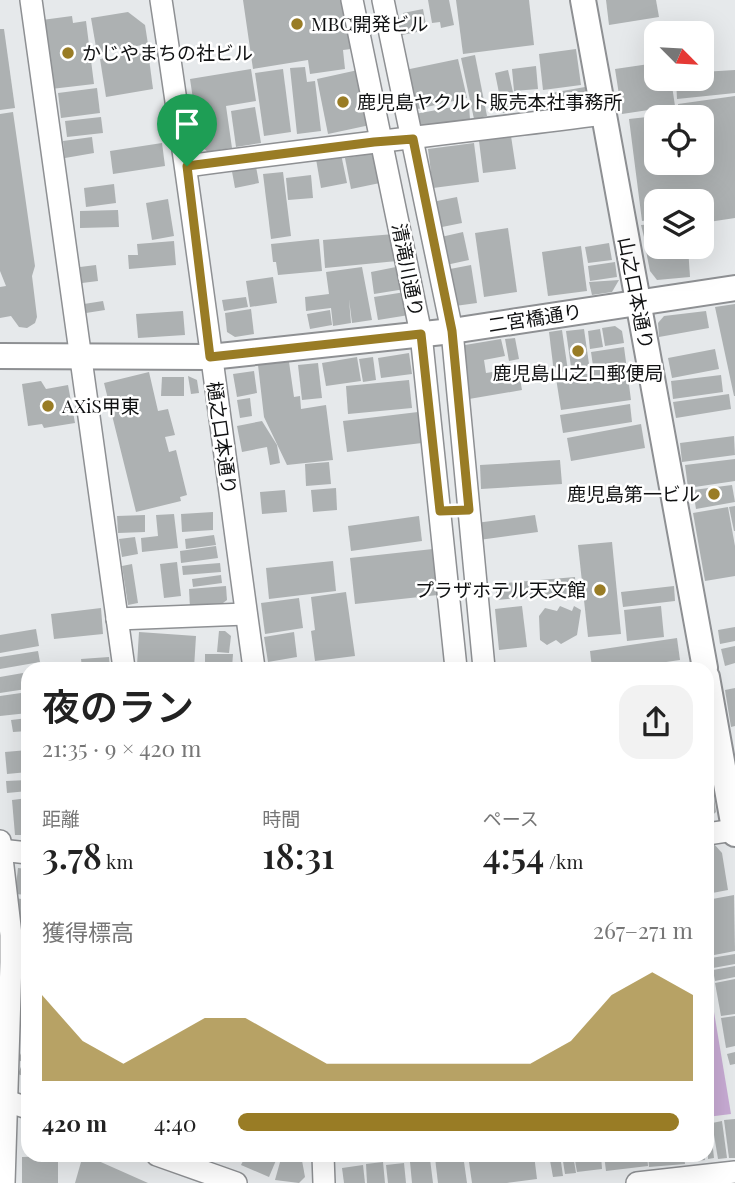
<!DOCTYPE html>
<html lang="ja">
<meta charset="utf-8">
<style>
:root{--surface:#fff;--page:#f2f2f2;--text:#222;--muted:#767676;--accent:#997c25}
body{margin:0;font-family:"Playfair Display","Noto Sans JP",serif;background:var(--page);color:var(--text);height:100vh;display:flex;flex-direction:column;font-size:26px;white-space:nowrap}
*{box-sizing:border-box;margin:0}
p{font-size:23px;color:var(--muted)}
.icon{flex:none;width:38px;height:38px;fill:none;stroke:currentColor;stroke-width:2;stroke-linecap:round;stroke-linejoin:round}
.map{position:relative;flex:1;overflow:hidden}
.sheet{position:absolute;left:21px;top:662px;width:693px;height:500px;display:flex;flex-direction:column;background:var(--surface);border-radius:21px;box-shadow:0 7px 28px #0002}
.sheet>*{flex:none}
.needle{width:46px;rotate:114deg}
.tools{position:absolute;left:644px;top:21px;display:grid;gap:14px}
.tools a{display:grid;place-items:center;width:70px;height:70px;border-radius:14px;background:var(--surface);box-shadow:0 7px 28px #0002;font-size:35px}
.pin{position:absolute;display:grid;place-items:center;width:60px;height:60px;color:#fff;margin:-72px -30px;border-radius:50% 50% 50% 0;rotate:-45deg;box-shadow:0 0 7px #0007}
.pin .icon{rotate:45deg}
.round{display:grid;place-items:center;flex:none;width:74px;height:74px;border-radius:21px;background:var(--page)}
.headline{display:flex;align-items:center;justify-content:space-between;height:119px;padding:0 21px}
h1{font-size:38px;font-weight:600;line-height:52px}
.metrics{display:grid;grid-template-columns:repeat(3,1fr);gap:10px;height:119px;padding:7px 21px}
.metrics div{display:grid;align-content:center}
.metrics b{font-size:35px;font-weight:600}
.metrics small{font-size:19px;font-weight:400}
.metrics p{font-size:19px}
.chart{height:196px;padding:14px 21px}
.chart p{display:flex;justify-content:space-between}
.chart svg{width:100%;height:126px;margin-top:7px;fill:var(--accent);opacity:.7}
ul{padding:0 21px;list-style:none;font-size:23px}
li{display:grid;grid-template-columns:112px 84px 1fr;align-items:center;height:52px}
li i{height:18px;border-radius:9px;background:var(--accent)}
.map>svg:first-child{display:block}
.green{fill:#c7aad3}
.building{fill:#adb1b2}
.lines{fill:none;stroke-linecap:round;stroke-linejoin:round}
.minor-casing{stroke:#8e9093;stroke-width:24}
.tertiary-casing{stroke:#8e9093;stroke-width:28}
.minor{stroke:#fff;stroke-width:21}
.tertiary{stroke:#fff;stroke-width:24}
.route-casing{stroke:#fff;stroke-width:14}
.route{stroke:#997c25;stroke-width:9}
.poi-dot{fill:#997c25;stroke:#fff;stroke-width:2.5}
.labels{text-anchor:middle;stroke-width:5;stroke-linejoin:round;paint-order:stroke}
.poi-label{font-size:19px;fill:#101112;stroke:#fff;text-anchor:start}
.street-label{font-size:19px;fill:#101112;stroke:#fff}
</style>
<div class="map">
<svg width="735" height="1183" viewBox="0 0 735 1183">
<rect width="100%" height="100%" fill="#e6e9eb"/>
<path class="green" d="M707,970L731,1114L707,1117Z"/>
<g class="building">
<path d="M243,0H344L351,49L343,50L345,69L310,74L308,60L253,69Z"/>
<path d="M428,0H449L454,25L441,28L440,22L432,23Z"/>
<path d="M456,0H529L534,45L463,54Z"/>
<path d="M606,0H656L659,17L609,25Z"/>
<path d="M423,9L427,30L402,35L400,21L404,20L403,13Z"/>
<path d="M128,12L145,25L148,44L97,53L91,18Z"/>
<path d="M72,16L73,23L86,21L94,84L51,89L42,20Z"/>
<path d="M0,29H4L15,108L0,110Z"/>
<path d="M576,49L581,85L543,90L539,54Z"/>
<path d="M148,51L153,89L106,97L100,59Z"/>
<path d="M475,55L487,116L474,119L461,58Z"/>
<path d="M458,59L467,98L413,110L405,70Z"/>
<path d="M656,63V79H671L675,106L622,114L615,69Z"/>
<path d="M536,66L538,89L514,91L512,69Z"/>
<path d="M305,67L307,82L315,81L321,131L297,134L290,68Z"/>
<path d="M251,69L256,101L226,106L232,148L208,152L200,146L190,79Z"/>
<path d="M283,69L291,132L264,136L255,73Z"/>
<path d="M358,70L370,125L328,134L317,79Z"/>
<path d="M508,70L517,110L503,113L495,73Z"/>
<path d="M735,70V93L677,99L676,79H702V72Z"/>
<path d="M585,87L588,101L583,108L553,113L551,93Z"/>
<path d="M97,88L100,113L61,118L58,93Z"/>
<path d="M735,96V218L702,223V201H656V219L642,221L629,119L656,116V163H702V117L657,116L679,113L678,104Z"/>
<path d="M469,104L470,120L417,126L415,114Z"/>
<path d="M255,107L261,143L236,147L231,111Z"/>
<path d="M13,112L35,266L32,276L37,317L35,323L27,328L19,327L11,316L0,318V287L6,286L0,271V114Z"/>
<path d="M101,117L103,133L67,137L65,121Z"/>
<path d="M511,136L516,169L483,173L479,141Z"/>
<path d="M92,137L94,153L65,158L63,141Z"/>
<path d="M162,143L165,166L113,174L110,151Z"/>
<path d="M474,143L479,182L433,188L428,149Z"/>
<path d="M374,153L380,183L351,189L345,158Z"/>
<path d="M341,154L347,183L321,188L316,159Z"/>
<path d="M255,161L259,183L235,188L231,166Z"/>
<path d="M283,172L291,236L271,239L263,174Z"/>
<path d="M311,175L313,198L288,200L286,178Z"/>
<path d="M114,184L116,203L86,207L84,188Z"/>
<path d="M457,197L462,223L437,228L432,202Z"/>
<path d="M168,199L174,236L152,240L146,203Z"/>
<path d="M118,210L119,227L80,228V211Z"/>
<path d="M656,224V244L646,245L641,225Z"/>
<path d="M508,228L517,292L484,297L475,233Z"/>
<path d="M463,232L469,260L446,265L441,237Z"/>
<path d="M394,234L397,261L325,268L323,240Z"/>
<path d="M319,239L322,271L278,275L276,262H273L271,244Z"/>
<path d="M174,241L176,265L129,269L128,255H138L137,244Z"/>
<path d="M609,243L612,260L588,263L585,247Z"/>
<path d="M581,246L587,291L548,296L542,252Z"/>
<path d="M688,247L690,277L657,280L650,271L646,251Z"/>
<path d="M615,262L617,277L590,281L588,266Z"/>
<path d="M96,265L98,281L82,283L80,267Z"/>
<path d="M471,265L477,303L455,306L450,269Z"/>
<path d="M401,266L405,289L374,294L371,272Z"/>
<path d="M362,267L372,320L352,323L349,299L351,323L333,326L331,308L306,311L305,297L329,294L326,272Z"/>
<path d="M273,277L277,303L250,307L246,281Z"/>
<path d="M619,280L612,292L592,295L589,282Z"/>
<path d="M405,292L409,315L378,320L374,297Z"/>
<path d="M246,297L248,307L224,311L222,300Z"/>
<path d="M103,301L105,310L86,313L84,304Z"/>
<path d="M735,304V396H734L715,307Z"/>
<path d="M251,309L254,334L235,337L227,332L225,313Z"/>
<path d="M330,310L332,325L310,329L307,314Z"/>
<path d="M183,311L185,335L138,338L136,314Z"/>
<path d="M706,311L709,328L659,337L658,323L664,316Z"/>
<path d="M615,326L622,331L624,343L605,346L602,328Z"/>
<path d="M584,329L590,371L572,374L566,331Z"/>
<path d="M600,329L603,347L590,349L588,331Z"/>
<path d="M562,330L568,371L554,373L549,332Z"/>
<path d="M515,338L519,359L509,361L505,339Z"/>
<path d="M501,339L505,356L484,360L486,373L518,368L522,390L469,399L459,346Z"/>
<path d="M624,347L631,400L561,410L556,378L594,373L591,352Z"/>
<path d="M715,349L719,369L672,378L668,358Z"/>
<path d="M409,353L412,374L381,378L378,358Z"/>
<path d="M357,357L361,381L326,386L322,363Z"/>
<path d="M373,357L376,380L363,382L359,359Z"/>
<path d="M289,362L294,397L300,396L301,409L326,405L333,460L287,465L264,417L258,365Z"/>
<path d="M318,363L322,398L302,400L298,365Z"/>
<path d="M254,371L257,393L237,397L233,374Z"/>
<path d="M149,372L158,411L168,409L175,435L165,437L169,452L176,450L187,495L180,497L181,501L136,512L104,383Z"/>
<path d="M721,375L723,392L673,399L671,381Z"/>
<path d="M188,376L197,380L199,393L191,394Z"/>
<path d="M162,377H184V396H161Z"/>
<path d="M409,380L412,408L348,414L346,386Z"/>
<path d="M41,381L46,389L68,385L75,423L44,428L42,424L28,426L22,384Z"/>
<path d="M729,394L731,409L676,418L673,402Z"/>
<path d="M250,398L252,416L240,418L237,400Z"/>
<path d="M630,404L632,422L563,433L560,415Z"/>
<path d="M418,412L422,443L347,452L343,421Z"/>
<path d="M262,421L277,445L280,463L270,465L267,447L242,452L237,426Z"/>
<path d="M641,424L645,448L571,461L567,438Z"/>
<path d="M734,436L735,455L682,462L680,443Z"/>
<path d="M735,459V481L688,488L685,465Z"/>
<path d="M560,460L562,484L481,489L480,465Z"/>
<path d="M329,462L331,484L306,486L305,464Z"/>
<path d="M732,485L735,502L696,509L693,490Z"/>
<path d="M336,488L337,510L313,512L311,490Z"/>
<path d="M285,490L287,512L262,514L260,492Z"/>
<path d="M735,506V531H734L729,507Z"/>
<path d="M728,507L735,546V576L705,581L693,513Z"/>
<path d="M213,512V530L182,532L181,514Z"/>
<path d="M174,514L178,548L142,552L141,538L158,536L156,515Z"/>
<path d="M145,515V532L118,533L117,516Z"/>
<path d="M535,515L538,532L479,540L476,523Z"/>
<path d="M419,516L422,541L351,551L348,526Z"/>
<path d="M214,535L216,545L186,549L185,539Z"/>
<path d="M135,537L138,554L122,557L119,539Z"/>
<path d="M612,542L621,634L588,637L578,545Z"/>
<path d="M216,546L218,558L181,563L180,551Z"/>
<path d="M433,549L438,595L355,604L350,558Z"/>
<path d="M333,561L336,591L269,599L266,568Z"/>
<path d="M177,562L181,596L164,598L160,564Z"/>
<path d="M220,563L221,572L183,575L182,566Z"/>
<path d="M132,564L138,603L128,605L122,566Z"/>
<path d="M221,575L222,583L193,587L192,579Z"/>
<path d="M575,577L576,593L497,600L495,584Z"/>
<path d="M226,586L227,600L219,606L190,608L189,589Z"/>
<path d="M674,586L675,601L623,607L621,592Z"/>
<path d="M346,592L355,656L315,661L311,631L315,630L311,597Z"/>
<path d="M299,598L303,628L265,634L261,603Z"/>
<path d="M522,606L527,647L499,650L495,609Z"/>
<path d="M560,606L572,611L574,606L581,610L577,635L561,644L556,640L547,645L540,640L539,616L545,608L557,611Z"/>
<path d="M661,606L664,637L627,641L624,610Z"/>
<path d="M101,608L103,634L54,639L51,614Z"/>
<path d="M735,627V641L720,644L718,630Z"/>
<path d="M36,629L39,646L0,653V635Z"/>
<path d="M219,631H225L231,636L229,653L217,652Z"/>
<path d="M139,632L196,636L194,668L137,665Z"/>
<path d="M294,632L297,657L268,662L264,637Z"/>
<path d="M677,638L680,660L625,668H592L590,651Z"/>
<path d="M735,646V663L725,666L721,649Z"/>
<path d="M38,651L40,662L0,669V657Z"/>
<path d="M205,654H233L232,668H205Z"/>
<path d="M109,657L110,668H82L81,659Z"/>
<path d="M328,662L329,668H299V667Z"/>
<path d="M530,662L531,668H506V664Z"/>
<path d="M23,673L26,689L0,693V677Z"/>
<path d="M735,688V726L731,727L725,690Z"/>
<path d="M28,692V713L0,716V696Z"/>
<path d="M28,718V731L13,732L11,720Z"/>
<path d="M28,750V772L7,774L5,752Z"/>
<path d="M28,780V791L7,793L6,781Z"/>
<path d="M714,796L716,812L707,820V797Z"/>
<path d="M28,798V835H15L12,800Z"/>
<path d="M714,844L722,853L728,890L707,894V845Z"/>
<path d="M18,868L28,869V895L15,894Z"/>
<path d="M734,895L735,951L709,956L707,900Z"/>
<path d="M15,898L28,900V929L20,926Z"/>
<path d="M735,954V964L713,968L711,958Z"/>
<path d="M735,966V977L715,981L713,970Z"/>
<path d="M735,979V1014L721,1016L715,983Z"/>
<path d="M17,1001L28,1002V1026L15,1025Z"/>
<path d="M735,1016V1046L726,1048L721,1018Z"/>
<path d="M28,1037V1078L18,1074L23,1062L18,1060Z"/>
<path d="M735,1052V1064L730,1065L727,1054Z"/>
<path d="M735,1119V1158H729L724,1120Z"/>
<path d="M707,1121H710L714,1158L708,1159Z"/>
<path d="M722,1121L727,1158L718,1159L712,1123Z"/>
<path d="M83,1155H85L148,1183H75Z"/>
<path d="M246,1155H271L277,1158L269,1177L241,1165Z"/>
<path d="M282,1155H301L305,1177L299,1183L275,1180Z"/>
<path d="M463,1155L467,1183H438L435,1158Z"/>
<path d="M468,1155H534L537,1179L507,1183H472Z"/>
<path d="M549,1155H560L563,1176L553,1177Z"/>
<path d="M562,1155H573L576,1173L565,1174Z"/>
<path d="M574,1155H601L602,1169L577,1172Z"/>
<path d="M604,1155H647L648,1166L606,1171Z"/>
<path d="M648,1155H684L685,1164L649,1167Z"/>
<path d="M689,1155H704L705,1160L690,1162Z"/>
<path d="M58,1156V1183H22V1157Z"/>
<path d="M430,1159L433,1183H412L410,1162Z"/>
<path d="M383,1162L385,1183H367L366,1164Z"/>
<path d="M404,1163L406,1183H388L386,1165Z"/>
<path d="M363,1165L365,1183H344L342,1168Z"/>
</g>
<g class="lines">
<defs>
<g id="minor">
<path d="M31,0L124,668"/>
<path d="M161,0C195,222 223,446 254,668"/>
<path d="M352,0L421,334L456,668"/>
<path d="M383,0L452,331L484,668"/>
<path d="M187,166C326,147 465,132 603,114"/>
<path d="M117,619L246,614"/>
<path d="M707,834L735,830"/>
<path d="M0,841L11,935V962L4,1183"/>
<path d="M0,850L28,853"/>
<path d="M0,1099L28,1108"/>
<path d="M157,1155L236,1183"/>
<path d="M323,1155L324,1183"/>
<path d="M637,1183L735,1172"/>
</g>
<g id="tertiary">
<path d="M583,0L705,668"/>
<path d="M0,356L210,357L452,331L735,288"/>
<path d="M707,677L735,834"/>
</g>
</defs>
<use href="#minor" class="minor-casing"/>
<use href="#tertiary" class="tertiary-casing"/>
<use href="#minor" class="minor"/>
<use href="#tertiary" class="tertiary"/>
</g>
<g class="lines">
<defs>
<path id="route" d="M413,139L452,331L469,510L440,511L421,334L210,357L187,166L374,142Z"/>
</defs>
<use href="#route" class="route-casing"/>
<use href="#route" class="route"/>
</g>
<g class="poi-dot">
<circle cx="297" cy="24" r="7"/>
<circle cx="68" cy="53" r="7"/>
<circle cx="343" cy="102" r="7"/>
<circle cx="578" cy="351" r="7"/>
<circle cx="48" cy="406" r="7"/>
<circle cx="714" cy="494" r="7"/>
<circle cx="600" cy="590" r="7"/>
</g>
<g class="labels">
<g class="poi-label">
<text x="311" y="31">MBC開発ビル</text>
<text x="82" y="60">かじやまちの社ビル</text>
<text x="357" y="109">鹿児島ヤクルト販売本社事務所</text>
<text x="578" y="380" text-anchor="middle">鹿児島山之口郵便局</text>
<text x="62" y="413">AXiS甲東</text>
<text x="700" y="501" text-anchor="end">鹿児島第一ビル</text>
<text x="586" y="597" text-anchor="end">プラザホテル天文館</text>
</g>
<g class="street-label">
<text transform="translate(408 270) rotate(79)" y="7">清滝川通り</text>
<text transform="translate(636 293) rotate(79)" y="7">山之口本通り</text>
<text transform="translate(535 318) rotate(-9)" y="7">二宮橋通り</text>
<text transform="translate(222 438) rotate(82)" y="7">樋之口本通り</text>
</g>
</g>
</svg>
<div class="tools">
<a><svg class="needle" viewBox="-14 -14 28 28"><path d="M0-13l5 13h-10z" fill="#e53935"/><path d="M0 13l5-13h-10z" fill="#767676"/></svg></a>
<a><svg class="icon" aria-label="locate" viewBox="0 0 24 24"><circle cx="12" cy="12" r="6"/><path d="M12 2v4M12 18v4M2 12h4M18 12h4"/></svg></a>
<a><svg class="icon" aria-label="layers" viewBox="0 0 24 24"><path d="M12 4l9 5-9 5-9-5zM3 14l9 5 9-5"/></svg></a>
</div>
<div class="pin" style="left:187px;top:166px;background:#1e9e55"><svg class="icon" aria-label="arrive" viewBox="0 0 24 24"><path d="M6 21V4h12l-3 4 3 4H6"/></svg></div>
<section class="sheet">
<div class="headline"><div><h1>夜のラン</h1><p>21:35 · 9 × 420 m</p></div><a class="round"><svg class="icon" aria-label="share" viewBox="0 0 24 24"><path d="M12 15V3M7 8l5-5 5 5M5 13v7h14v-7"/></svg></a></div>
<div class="metrics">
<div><p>距離</p><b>3.78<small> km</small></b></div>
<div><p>時間</p><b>18:31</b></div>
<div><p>ペース</p><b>4:54<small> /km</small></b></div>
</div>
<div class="chart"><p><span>獲得標高</span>267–271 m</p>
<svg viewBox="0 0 160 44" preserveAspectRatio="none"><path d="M0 44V14L10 30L20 38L30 30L40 22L50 22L60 30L70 38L80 38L90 38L100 38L110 38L120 38L130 30L140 14L150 6L160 14V44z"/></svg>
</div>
<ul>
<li><b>420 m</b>4:40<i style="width:97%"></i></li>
</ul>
</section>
</div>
